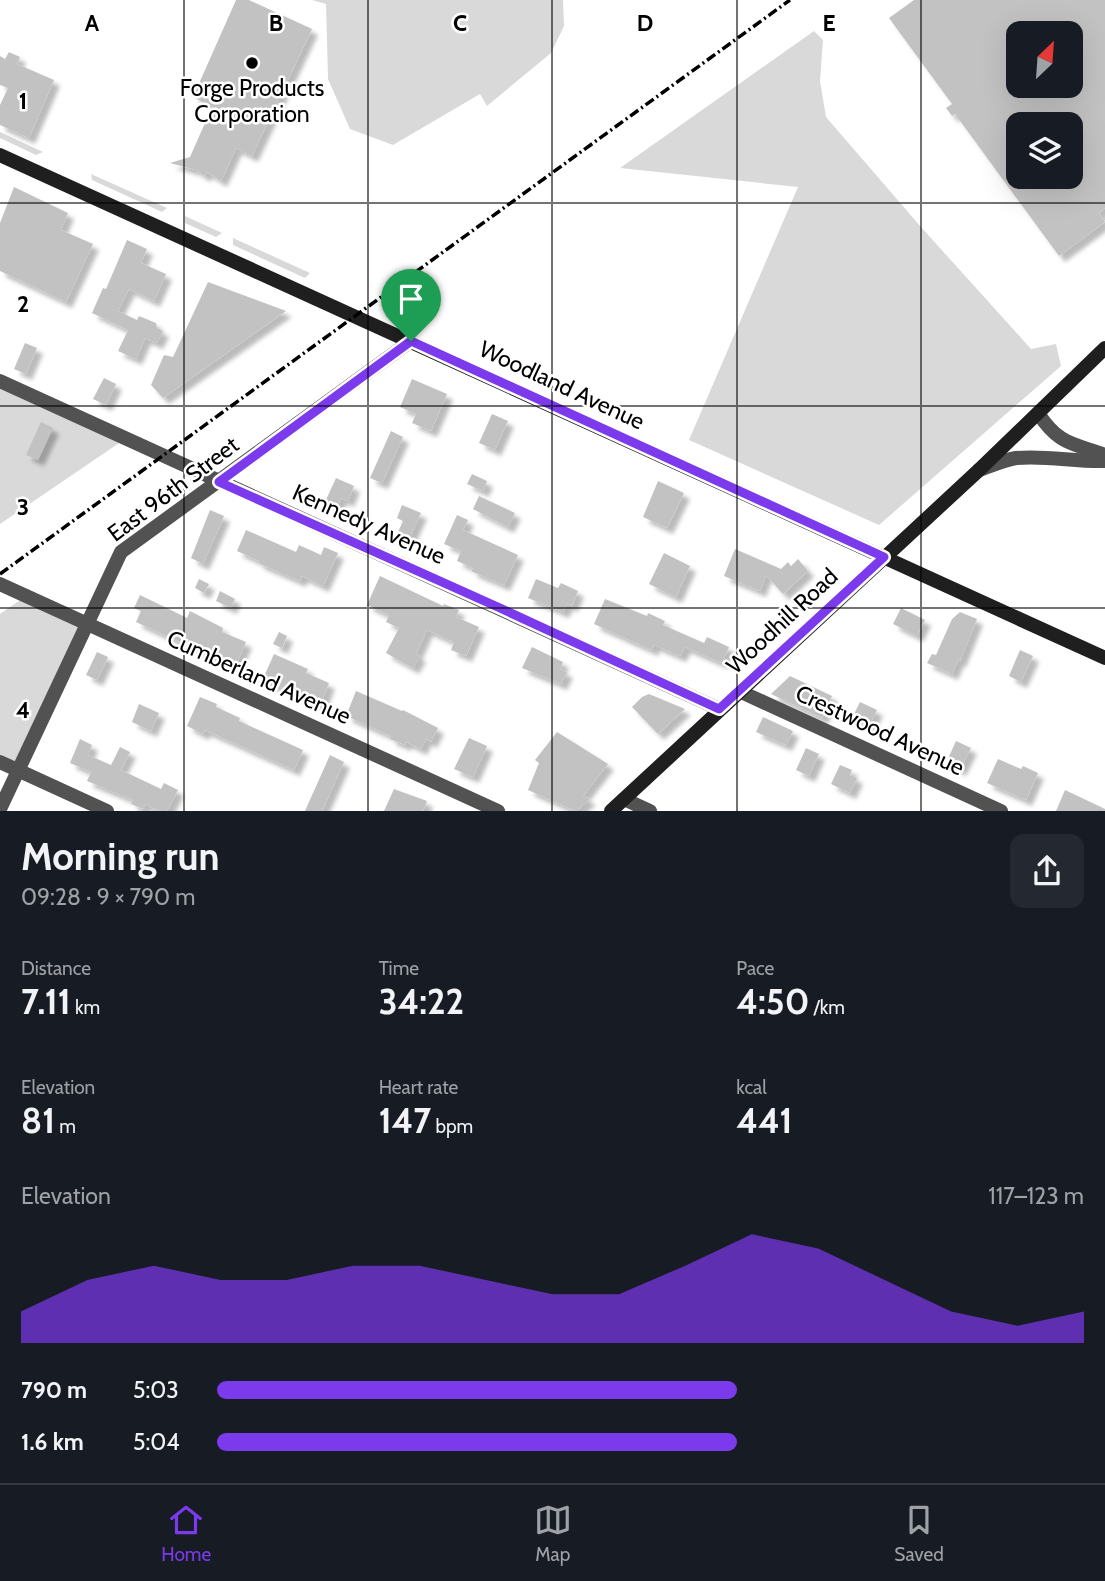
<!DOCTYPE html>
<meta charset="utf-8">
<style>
:root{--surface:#171b24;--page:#242831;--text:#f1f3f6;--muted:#9ea1a6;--line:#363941;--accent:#7c3aed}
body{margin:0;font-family:Cabin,sans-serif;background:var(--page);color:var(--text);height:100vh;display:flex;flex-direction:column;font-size:26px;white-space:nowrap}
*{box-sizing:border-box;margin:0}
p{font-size:23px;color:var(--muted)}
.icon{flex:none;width:38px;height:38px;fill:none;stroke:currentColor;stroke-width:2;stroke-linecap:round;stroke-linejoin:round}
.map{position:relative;height:811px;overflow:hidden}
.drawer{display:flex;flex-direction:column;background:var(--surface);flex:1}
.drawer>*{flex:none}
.needle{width:46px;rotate:25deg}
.buttons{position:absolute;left:1006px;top:21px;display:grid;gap:14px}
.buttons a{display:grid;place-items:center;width:77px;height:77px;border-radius:14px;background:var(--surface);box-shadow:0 7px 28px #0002;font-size:35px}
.pin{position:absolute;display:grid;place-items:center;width:60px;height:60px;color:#fff;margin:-72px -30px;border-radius:50% 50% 50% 0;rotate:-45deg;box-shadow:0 0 7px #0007}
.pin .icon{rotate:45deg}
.round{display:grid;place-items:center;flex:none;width:74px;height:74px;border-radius:14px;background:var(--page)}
.summary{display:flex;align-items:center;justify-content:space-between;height:119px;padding:0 21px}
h1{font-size:38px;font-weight:800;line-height:52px}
.figures{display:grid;grid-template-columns:repeat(3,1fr);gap:10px;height:119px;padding:7px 21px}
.figures div{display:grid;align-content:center}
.figures b{font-size:35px;font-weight:800}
.figures small{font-size:19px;font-weight:400}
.figures p{font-size:19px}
.chart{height:196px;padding:14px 21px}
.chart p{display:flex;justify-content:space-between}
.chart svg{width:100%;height:126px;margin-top:7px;fill:var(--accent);opacity:.7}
ul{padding:0 21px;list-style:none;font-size:23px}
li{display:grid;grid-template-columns:112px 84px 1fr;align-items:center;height:52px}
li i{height:18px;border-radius:9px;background:var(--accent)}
.dock{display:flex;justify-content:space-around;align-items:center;height:98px;border-top:2px solid var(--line);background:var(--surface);font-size:19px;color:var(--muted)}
.dock a{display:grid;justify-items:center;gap:4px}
.dock .on{color:var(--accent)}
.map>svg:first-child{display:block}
.green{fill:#d9d9d9}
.building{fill:#c2c2c2;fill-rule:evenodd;filter:url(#shadow)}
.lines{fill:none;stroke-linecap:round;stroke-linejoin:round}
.street{stroke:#525252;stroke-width:14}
.secondary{stroke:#1f1f1f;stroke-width:14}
.rail{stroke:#000;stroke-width:3.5;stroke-dasharray:10 3.5 2 3.5;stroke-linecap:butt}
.route-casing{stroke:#fff;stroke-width:14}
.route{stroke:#7c3aed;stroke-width:9}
.grid{fill:none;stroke:#000;stroke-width:2;stroke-opacity:0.55}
.poi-dot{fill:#000;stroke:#fff;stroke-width:2.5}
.labels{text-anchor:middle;stroke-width:5;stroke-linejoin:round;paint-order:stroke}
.poi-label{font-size:23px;fill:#000;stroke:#fff}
.street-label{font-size:23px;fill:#000;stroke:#fff}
.grid-label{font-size:23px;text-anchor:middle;font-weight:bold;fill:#000;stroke:#fff;stroke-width:5;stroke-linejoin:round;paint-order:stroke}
</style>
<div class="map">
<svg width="1105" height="811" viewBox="0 0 1105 811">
<defs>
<filter id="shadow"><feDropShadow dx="6" dy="6" stdDeviation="2" flood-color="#0004"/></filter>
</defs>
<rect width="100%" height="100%" fill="#fff"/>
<g class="green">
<path d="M312,0H563L564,26L551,53L487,106L480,94L393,145L350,129L328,79L326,4Z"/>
<path d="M814,31L823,40L820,81L826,117L921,227L1031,349L1056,344L1061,366L879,525L689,440L798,187L620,168Z"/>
<path d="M0,132L43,152L36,155L0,138Z"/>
<path d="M91,174L167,208L162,212L92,180Z"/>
<path d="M185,216L222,233L216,237L185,223Z"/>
<path d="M233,238L310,273L305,278L233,245Z"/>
<path d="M0,381L125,439L0,524Z"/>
<path d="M26,596L87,624L18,771L0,762V614Z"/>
</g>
<g class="building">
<path d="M236,0H249L312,29L252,156L236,148L221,181L207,172L204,176L196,170L170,163L190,157L212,107L193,97Z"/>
<path d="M914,0H1105V208L1099,213L1105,222L1059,256L955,114L952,116L946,108L952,104L889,18ZM1018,33H1071V86H1018ZM1018,124H1071V177H1018Z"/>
<path d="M9,52L20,57L17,64L54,80L29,138L0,125V105L8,88L0,85V56L5,59Z"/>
<path d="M14,187L68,213L61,230L93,244L66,302L0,271V223Z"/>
<path d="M127,240L147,249L141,263L166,274L154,301L129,289L118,311L137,320L139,316L156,323L157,328L163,331L157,343L145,338L136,359L118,351L128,330L92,313L103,288L106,289Z"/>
<path d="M208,282L286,311L163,398L151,385L164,355L173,357Z"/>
<path d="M25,343L37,348L26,374L14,369Z"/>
<path d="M104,378L116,384L106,405L93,399Z"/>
<path d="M412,379L447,394L431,431L412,423L416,414L400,407Z"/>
<path d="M492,414L508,421L495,450L479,443Z"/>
<path d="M41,422L53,428L38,460L26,455Z"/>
<path d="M391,431L403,437L382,483L370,478Z"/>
<path d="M472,474L487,481L483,491L467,484Z"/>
<path d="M336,478L354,486L348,501L341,498L337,507L325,502Z"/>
<path d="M658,481L684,493L667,528L643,517Z"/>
<path d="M479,496L515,513L508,527L473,509Z"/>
<path d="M402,505L421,513L410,537L398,532L403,521L397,518Z"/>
<path d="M210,510L224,516L203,564L191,558Z"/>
<path d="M457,515L468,520L463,530L518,555L504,585L471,571L473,568L457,561L461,551L444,544Z"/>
<path d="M246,530L296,552L299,545L321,555L324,547L338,553L323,586L302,576L300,581L258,563L259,561L237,551Z"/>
<path d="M735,549L781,569L788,562L791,566L798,559L808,571L783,594L766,575L760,591L724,576Z"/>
<path d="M664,553L690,566L676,597L649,584Z"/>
<path d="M380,576L443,606L444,604L459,610L456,617L479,627L466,656L451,650L454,642L427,630L416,654L420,656L413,668L386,653L399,628L386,622L389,615L367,605Z"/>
<path d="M199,579L209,584L204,593L195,588Z"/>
<path d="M536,579L558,588L561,583L578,591L572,606L567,604L563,612L528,598Z"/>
<path d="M220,591L235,599L231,608L216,601Z"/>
<path d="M140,595L187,618L190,611L223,628L222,632L246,642L235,667L136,622L141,611L134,608Z"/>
<path d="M605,599L647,616L648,613L665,621L663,625L704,643L707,637L729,647L722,663L685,647L680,656L654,645L652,650L594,624Z"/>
<path d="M901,608L925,620L917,636L893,624Z"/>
<path d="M960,612L977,619L960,661L958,660L952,674L927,663L932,654L936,655L952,619Z"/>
<path d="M279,632L287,636L282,648L273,644Z"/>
<path d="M532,647L563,662L560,669L567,672L561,684L522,668Z"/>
<path d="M1020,650L1033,656L1021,682L1009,676Z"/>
<path d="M97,652L108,657L97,680L86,675Z"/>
<path d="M274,654L308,669L306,673L329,683L320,706L275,684L274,686L262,681Z"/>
<path d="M790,676L832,696L822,718L771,694Z"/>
<path d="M356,691L402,711L403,710L438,728L431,742L426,739L421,749L406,742L405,745L390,739L391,736L346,716Z"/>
<path d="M649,694L685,709L658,734L632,707L642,697Z"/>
<path d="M200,697L217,704L216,707L240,718L239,721L303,750L294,770L205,730L203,734L187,726Z"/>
<path d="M860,702L877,710L869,726L852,718Z"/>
<path d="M139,704L159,713L151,731L132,722Z"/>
<path d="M763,717L793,731L786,745L756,732Z"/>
<path d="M557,732L608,764L583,796L590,799L576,811L528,790L539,763L535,760Z"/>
<path d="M469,738L487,746L473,777L454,769Z"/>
<path d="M80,739L92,745L88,755L111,765L120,747L130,752L121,770L161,789L164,783L178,790L167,811H160L145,804L143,809L131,804L133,800L87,781L91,772L70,763Z"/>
<path d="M956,741L971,748L960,770L946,763Z"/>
<path d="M806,748L819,754L809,776L796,770Z"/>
<path d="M330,755L344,762L322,811H305Z"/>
<path d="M998,759L1021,769L1023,766L1038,773L1026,800L987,783Z"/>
<path d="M840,765L852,770L850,775L857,778L850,793L831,784Z"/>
<path d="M394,789L427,801L423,811H384Z"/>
<path d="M1065,790L1105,809V811H1056Z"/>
</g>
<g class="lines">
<g class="street">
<path d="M0,381L719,709"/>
<path d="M1038,413C1059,445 1072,443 1105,455"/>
<path d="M979,470C991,466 1004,460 1016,458C1046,455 1075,462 1105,461"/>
<path d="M0,584L498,811"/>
<path d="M739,691L1001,811"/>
<path d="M0,762L107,811"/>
<path d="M624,799L650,811"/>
<path d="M0,809L121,552L411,341"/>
</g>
<g class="secondary">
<path d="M0,155L1105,658"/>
<path d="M611,811L979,470L1105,348"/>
</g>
<path class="rail" d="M0,574L790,0"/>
</g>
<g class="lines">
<defs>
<path id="route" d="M411,341L884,557L719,709L500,608L219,482Z"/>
</defs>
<use href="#route" class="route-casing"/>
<use href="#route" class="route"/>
</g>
<path class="grid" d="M184,0V811M368,0V811M552,0V811M737,0V811M921,0V811M0,203H1105M0,406H1105M0,608H1105"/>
<circle class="poi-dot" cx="252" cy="63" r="7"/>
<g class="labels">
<g class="poi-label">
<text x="252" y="96">Forge Products<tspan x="252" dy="26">Corporation</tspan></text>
</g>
<g class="street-label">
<text transform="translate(562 385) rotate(25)" y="8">Woodland Avenue</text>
<text transform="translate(173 489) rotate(-37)" y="8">East 96th Street</text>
<text transform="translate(369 524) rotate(24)" y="8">Kennedy Avenue</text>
<text transform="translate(782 621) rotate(-43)" y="8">Woodhill Road</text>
<text transform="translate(259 677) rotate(24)" y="8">Cumberland Avenue</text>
<text transform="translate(880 730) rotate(25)" y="8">Crestwood Avenue</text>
</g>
</g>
<g class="grid-label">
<text x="92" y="31">A</text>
<text x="276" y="31">B</text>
<text x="460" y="31">C</text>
<text x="645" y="31">D</text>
<text x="829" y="31">E</text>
<text x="23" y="109">1</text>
<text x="23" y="312">2</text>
<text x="23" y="515">3</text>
<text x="23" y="718">4</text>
</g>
</svg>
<div class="buttons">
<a><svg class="needle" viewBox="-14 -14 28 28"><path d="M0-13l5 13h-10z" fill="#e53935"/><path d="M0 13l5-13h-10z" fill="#9ea1a6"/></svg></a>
<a><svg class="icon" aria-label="layers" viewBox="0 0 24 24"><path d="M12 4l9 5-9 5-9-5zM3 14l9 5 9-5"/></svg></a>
</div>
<div class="pin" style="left:411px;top:341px;background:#1e9e55"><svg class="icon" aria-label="arrive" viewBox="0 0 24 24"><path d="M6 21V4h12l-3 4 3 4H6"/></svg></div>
</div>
<section class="drawer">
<div class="summary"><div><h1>Morning run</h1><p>09:28 · 9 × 790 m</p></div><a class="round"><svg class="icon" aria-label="share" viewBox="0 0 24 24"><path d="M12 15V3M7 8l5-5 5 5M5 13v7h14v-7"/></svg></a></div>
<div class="figures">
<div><p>Distance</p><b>7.11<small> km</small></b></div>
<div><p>Time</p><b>34:22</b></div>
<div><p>Pace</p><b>4:50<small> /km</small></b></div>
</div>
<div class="figures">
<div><p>Elevation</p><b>81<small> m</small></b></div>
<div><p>Heart rate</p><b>147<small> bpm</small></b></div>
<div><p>kcal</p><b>441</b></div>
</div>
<div class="chart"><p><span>Elevation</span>117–123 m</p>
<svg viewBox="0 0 160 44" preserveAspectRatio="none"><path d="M0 44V33L10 22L20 17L30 22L40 22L50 17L60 17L70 22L80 27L90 27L100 17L110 6L120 11L130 22L140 33L150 38L160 33V44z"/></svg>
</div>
<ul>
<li><b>790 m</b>5:03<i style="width:60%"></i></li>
<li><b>1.6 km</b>5:04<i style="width:60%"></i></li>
</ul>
</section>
<nav class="dock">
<a class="on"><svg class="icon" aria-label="home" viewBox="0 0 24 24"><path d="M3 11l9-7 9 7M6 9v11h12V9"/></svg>Home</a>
<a><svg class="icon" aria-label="map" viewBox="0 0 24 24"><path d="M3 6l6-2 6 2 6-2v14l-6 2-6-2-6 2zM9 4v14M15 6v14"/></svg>Map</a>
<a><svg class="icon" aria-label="saved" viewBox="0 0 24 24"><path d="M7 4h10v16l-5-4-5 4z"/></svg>Saved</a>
</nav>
